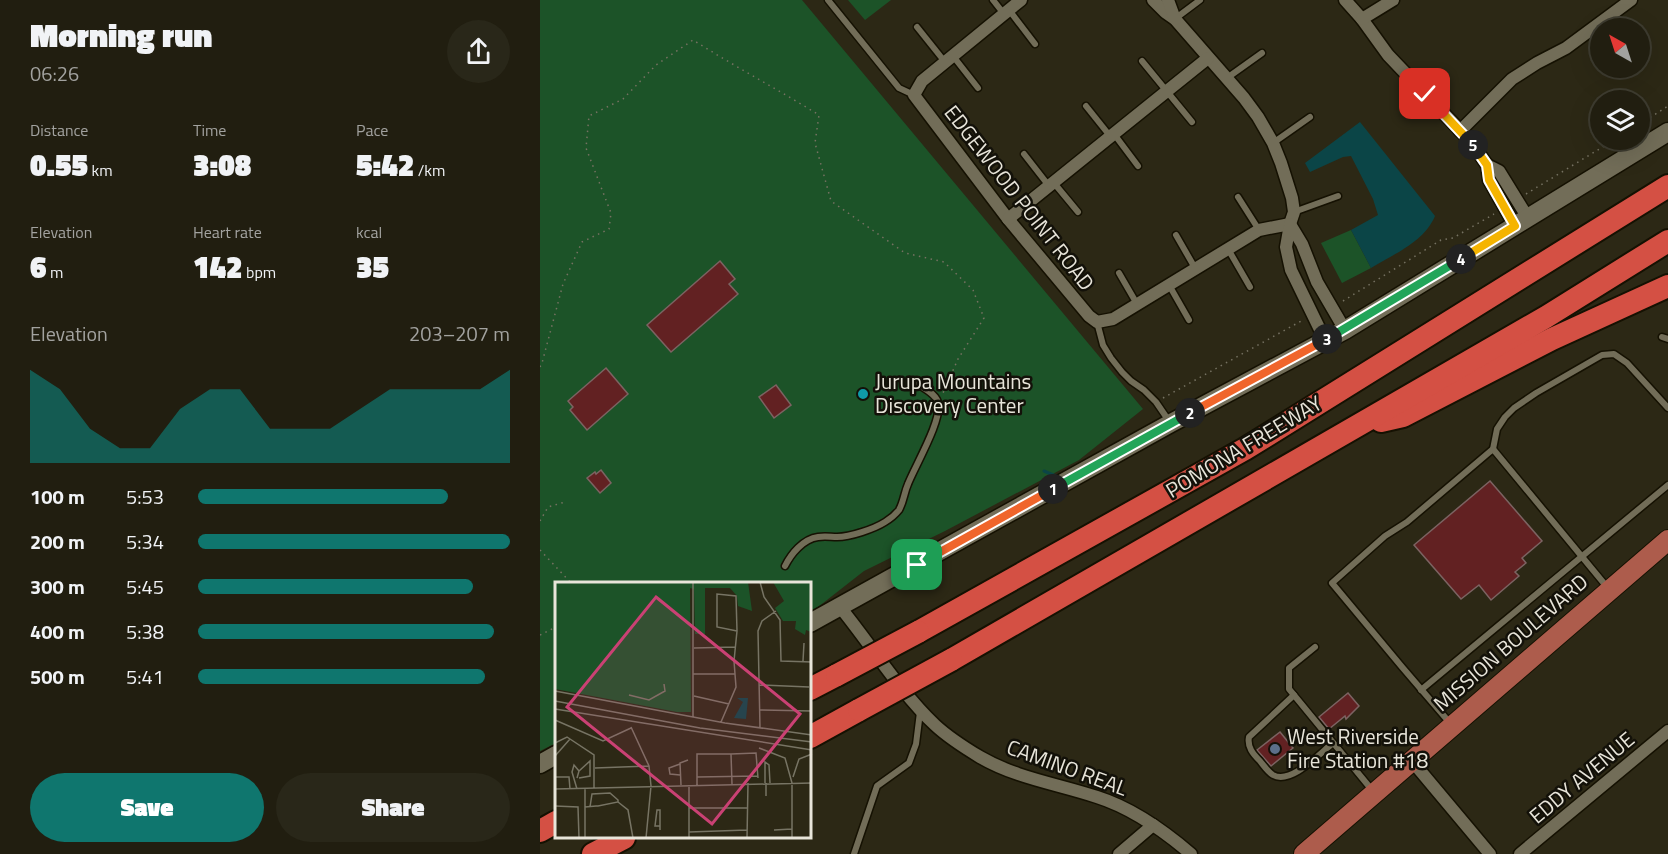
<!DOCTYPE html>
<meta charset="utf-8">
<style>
:root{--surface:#211e10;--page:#292719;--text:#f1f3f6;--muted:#a2a29f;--line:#3e3c30;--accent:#0f766e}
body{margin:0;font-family:"Titillium Web",sans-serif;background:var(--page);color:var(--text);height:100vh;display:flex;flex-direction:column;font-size:22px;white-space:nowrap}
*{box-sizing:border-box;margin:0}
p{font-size:20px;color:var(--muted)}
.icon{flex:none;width:33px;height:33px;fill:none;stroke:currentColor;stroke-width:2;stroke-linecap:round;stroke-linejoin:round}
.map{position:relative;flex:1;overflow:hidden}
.panel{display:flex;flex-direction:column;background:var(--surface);width:540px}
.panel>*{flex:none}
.needle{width:39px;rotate:321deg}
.fabs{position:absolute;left:1050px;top:18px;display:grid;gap:12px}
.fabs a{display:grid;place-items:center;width:60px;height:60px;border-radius:50%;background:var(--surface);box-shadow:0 6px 24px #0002,0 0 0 2px var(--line);font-size:30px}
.pin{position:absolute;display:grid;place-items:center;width:51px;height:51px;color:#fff;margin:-26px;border-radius:12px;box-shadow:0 3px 9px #0006}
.km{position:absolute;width:30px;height:30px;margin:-15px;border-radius:50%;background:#222;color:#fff;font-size:16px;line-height:30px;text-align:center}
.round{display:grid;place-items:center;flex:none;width:63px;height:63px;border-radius:32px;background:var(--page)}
.headline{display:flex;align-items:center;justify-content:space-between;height:102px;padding:0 30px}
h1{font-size:33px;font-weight:800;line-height:45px}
.metrics{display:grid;grid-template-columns:repeat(3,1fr);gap:9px;height:102px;padding:6px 30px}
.metrics div{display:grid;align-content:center}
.metrics b{font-size:30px;font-weight:800}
.metrics small{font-size:16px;font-weight:400}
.metrics p{font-size:16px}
.chart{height:168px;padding:12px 30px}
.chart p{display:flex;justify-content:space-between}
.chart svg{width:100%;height:108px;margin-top:6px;fill:var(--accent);opacity:.7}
.action{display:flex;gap:12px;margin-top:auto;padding:12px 30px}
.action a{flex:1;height:69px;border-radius:36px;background:var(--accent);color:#fff;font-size:24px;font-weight:800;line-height:69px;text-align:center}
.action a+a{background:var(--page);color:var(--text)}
ul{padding:0 30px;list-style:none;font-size:20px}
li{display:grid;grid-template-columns:96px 72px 1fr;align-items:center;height:45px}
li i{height:15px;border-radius:8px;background:var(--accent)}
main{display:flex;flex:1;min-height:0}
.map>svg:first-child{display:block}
.green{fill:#1c5328}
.water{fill:#0b4547}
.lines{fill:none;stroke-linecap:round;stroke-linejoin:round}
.stream{stroke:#0b4547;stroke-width:3}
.building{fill:#622122;stroke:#7c6362;stroke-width:1.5}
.lane-casing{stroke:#151102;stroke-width:9}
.street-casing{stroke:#151102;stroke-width:15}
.secondary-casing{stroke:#151102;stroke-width:21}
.primary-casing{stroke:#151102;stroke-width:22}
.highway-casing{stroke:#151102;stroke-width:26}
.path{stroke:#767262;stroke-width:1.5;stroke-dasharray:1.5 4.5;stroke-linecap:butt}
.lane{stroke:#726d58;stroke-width:6}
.street{stroke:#726d58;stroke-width:12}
.secondary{stroke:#726d58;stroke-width:18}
.primary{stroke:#ad5c4c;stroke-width:20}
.highway{stroke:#d45044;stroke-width:22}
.highway-bridge-casing{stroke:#151102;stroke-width:26;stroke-linecap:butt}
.highway-bridge{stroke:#d45044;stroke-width:22}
.split-1-casing{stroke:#fff;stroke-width:12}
.split-2-casing{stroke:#fff;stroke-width:12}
.split-3-casing{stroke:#fff;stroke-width:12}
.split-4-casing{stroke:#fff;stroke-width:12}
.split-5-casing{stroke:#fff;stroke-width:12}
.split-6-casing{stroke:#fff;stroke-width:12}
.split-1{stroke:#f0652b;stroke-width:8}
.split-2{stroke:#22a559;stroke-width:8}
.split-3{stroke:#f0652b;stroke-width:8}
.split-4{stroke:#22a559;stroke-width:8}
.split-5{stroke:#f5b400;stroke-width:8}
.split-6{stroke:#f5b400;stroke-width:8}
.culture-dot{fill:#0f9aa8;stroke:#131109;stroke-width:2}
.service-dot{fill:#5c6f8a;stroke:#131109;stroke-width:2}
.labels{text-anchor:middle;stroke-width:5;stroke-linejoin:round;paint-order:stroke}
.street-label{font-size:21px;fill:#e8e5da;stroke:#131109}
.poi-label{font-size:21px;fill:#e8e5da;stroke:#131109;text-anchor:start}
.inset-road{fill:none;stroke:#777464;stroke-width:1.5}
.view{fill:#ca4174;fill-opacity:0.15;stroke:#ca4174;stroke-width:3}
.inset-edge{fill:none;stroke:#e8e5da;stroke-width:3}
</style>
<main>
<section class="panel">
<div class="headline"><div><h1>Morning run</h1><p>06:26</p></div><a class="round"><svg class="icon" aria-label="share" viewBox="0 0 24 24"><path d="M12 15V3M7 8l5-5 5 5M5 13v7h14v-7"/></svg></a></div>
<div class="metrics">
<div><p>Distance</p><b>0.55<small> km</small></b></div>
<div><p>Time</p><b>3:08</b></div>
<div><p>Pace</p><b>5:42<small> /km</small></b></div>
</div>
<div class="metrics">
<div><p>Elevation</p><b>6<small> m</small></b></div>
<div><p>Heart rate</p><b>142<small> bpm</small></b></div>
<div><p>kcal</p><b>35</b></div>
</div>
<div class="chart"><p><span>Elevation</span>203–207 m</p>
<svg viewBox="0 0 160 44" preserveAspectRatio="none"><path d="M0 44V6L10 14L20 30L30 38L40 38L50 22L60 14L70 14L80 30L90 30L100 30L110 22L120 14L130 14L140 14L150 14L160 6V44z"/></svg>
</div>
<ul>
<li><b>100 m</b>5:53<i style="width:80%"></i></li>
<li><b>200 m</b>5:34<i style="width:100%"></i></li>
<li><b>300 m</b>5:45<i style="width:88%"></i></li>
<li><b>400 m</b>5:38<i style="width:95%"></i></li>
<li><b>500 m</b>5:41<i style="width:92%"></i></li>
</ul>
<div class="action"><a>Save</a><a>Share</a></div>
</section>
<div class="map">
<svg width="1128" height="854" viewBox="0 0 1128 854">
<rect width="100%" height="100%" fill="#2c2815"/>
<g class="green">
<path d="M0,0H262L603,409L539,460L405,531L324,571L278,607L270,612V584H16V743L0,751Z"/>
<path d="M308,0H351L325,20Z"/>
<path d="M811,230L831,268L802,283L781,243Z"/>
</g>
<path class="water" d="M820,122L895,216C884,242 854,254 831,268L811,230L838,215L833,199L811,156L803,157L770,172L765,163Z"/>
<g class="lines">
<path class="stream" d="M504,471L518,477"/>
</g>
<g class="building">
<path d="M180,261L195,279L189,284L198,294L131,352L107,325Z"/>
<path d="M66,368L88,394L47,430L30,410L33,407L28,401Z"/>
<path d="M236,385L251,405L234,418L219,397Z"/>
<path d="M61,470L71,483L60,493L47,478L55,472L56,474Z"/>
<path d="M950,481L1002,541L982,558L986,563L975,572L979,576L951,600L939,585L921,599L874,545Z"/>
<path d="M808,693L819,706L806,719L805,716L789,729L779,717Z"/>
<path d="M740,732L753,748L731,766L717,750Z"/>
</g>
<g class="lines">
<defs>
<g id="lane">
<path d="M288,0L359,88L374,95"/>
<path d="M453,0L464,14"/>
<path d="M469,10L495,44"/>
<path d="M636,18L660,0"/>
<path d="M377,27L405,62"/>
<path d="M413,56L438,88"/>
<path d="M602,61L652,122"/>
<path d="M687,78L722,53"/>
<path d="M546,106L570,136"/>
<path d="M574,134L598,166"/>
<path d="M733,143L770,117"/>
<path d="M484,154L509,186"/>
<path d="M514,183L538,212"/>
<path d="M698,197L719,230"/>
<path d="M754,212L798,196"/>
<path d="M636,235L655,268"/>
<path d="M688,249L710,287"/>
<path d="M579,273L597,304"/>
<path d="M629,285L649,320"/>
<path d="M557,322L563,345L571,358L582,372L591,381L604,390L616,402L629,421"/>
<path d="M1122,337L1128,339"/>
<path d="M953,449L957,429L965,417L974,408L996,393L1062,355L1074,354L1087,363L1128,408"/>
<path d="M245,566C251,554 263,539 278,537C285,536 291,537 297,537C310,537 334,529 345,522C350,519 355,515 359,510C364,501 364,493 368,484C375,466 403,419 398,402C395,392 378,385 370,380"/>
<path d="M775,647L749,668V689L832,790"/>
<path d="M881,690L1128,485"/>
<path d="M754,695L709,737C707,747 713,754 720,761C724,766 728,772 733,775C751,785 780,753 793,743"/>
<path d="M910,723L862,667L792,583L845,536L867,522L953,449L1067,587"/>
<path d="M314,854L337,786L369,763L376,744L380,712"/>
</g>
<g id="street">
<path d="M481,0L382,81L374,95L468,219L549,316L557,322L573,319L719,230L750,224"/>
<path d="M613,0L625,12L635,19L704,98L718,117L733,143L741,163L752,198L754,212L750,224L746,247L751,270L785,340"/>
<path d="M628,0L635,19"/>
<path d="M805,0L822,19L848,55L932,143L947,165L949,180L975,226"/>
<path d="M822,19L853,0"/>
<path d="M920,131L972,79L997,63L1026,48L1091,0"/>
<path d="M947,165L959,171L988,218"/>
<path d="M468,219L668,58"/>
<path d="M750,224L762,244L777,282L805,330"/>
<path d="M300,607C331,645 360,692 395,725C409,738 425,748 440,757C476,778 518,784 557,797C592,808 623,830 651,854"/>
<path d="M872,761L950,854"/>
<path d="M579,854L613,825"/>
<path d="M980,854L1128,731"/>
</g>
<g id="secondary">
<path d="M270,623L631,423L805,330L1128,132"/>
<path d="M0,764L16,755"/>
</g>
<path id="primary" d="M764,854L1128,540"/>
<g id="highway">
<path d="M841,421L863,416L1012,339L1128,286"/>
<path d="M378,632L705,449L1128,186"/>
<path d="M411,660L1006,317L1128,241"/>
<path d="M270,689L297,675"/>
<path d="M270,737L319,710"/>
<path d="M0,831L16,822"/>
<path d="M53,854L84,838"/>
</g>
</defs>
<use href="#lane" class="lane-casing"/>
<use href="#street" class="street-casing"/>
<use href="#secondary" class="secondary-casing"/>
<use href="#primary" class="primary-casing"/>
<use href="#highway" class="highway-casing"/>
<g class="path">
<path d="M1100,124L1128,106"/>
<path d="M986,194L1074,140"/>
<path d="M803,301L901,240L913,238L954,214"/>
<path d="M0,367L2,363L23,284L42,242L69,229L71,213L46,148L49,116L83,99L116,65L153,40C194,66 237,89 279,115L275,143L291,201L365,253L404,262L433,290L444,318L418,359L403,393"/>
<path d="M623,398L763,320"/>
<path d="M0,521L8,507L25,502"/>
<path d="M0,550L32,584"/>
<path d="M0,635L16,627"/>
</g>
<use href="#lane" class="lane"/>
<use href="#street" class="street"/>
<use href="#secondary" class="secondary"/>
<use href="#primary" class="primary"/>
<use href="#highway" class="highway"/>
<defs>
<g id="highway-bridge">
<path d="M297,675L378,632"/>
<path d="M319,710L411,660"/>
</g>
</defs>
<use href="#highway-bridge" class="highway-bridge-casing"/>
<use href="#highway-bridge" class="highway-bridge"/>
</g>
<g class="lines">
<defs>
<path id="split-1" d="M377,565L513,489"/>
<path id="split-2" d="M513,489L650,413"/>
<path id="split-3" d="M650,413L787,339"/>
<path id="split-4" d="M787,339L921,259"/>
<path id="split-5" d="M921,259L975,226L949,180L947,165L933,145"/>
<path id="split-6" d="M885,94L933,145"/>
</defs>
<use href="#split-1" class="split-1-casing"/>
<use href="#split-2" class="split-2-casing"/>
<use href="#split-3" class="split-3-casing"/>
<use href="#split-4" class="split-4-casing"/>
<use href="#split-5" class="split-5-casing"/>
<use href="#split-6" class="split-6-casing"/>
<use href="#split-1" class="split-1"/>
<use href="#split-2" class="split-2"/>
<use href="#split-3" class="split-3"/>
<use href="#split-4" class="split-4"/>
<use href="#split-5" class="split-5"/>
<use href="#split-6" class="split-6"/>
</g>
<circle class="culture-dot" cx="323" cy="394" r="6"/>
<circle class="service-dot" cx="735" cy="749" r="6"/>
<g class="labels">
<g class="street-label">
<text transform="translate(479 198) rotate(52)" y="7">EDGEWOOD POINT ROAD</text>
<text transform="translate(704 447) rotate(-31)" y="7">POMONA FREEWAY</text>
<text transform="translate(971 643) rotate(-41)" y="7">MISSION BOULEVARD</text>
<text transform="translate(527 768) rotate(20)" y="7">CAMINO REAL</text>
<text transform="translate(1042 778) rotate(-40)" y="7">EDDY AVENUE</text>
</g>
<g class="poi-label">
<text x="335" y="389">Jurupa Mountains<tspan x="335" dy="24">Discovery Center</tspan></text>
<text x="747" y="744">West Riverside<tspan x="747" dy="24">Fire Station #18</tspan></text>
</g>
</g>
<g transform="translate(15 582)">
<rect width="256" height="256" fill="#2c2815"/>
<path d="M0,0H193L197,29L183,24L182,14L175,6H150V52H140L139,7L135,6L136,130H122L0,107ZM218,0H256V50L251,48L250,53L240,47L241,39H228L220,26L229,19Z" fill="#1c5328"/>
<path d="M182,116H193L191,137L179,136L188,120Z" fill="#0b4547"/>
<path class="inset-road" d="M205,0L209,15L225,38L226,79L257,80M139,66L181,65M248,79L249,61M138,92H180M204,103L254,105M0,109L170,141L257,153M74,113L94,118L110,109L109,102M139,114L174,122M0,119L145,146L257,160M0,127L257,168M205,128L257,129M138,135V0M0,138L48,159L76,146M166,140L181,105L179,79L182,49L181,14L162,12V45L182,49M76,145L94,184L96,204M205,146L203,49L207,39L221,29M0,161L12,155L39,173V207M204,166L230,176L237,201M176,172L201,171L203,196M0,174L15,157M40,186L94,184M125,193L115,192L114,186L125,182M0,195H14L15,207M142,195L203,194M238,195L244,177L257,172M22,196L24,189L19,183L17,190L22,207M24,196L35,194V179L24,189M210,201V180L214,183L215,201M126,203L125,181L133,178M134,203V256M142,203V172H176L177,202M211,206V214V201M0,207L257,201M30,207V256M63,220L73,228L78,256M0,224L23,225L24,256M30,225L41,224H43L63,220V218L55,211L37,212L35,225M134,226H193M105,244H100L102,228H105V248M219,248L237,247M134,250L192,248M91,256L96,204M192,256L193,201M237,256V201"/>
<path class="view" d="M101,15L245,132L157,242L12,125Z"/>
<rect width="256" height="256" class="inset-edge"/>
</g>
</svg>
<div class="fabs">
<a><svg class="needle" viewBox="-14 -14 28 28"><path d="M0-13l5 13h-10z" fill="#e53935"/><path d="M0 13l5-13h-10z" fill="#a2a29f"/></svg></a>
<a><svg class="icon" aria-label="layers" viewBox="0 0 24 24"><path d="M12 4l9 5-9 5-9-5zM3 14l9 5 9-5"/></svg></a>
</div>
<div class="pin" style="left:377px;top:565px;background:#1e9e55"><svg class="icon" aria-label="arrive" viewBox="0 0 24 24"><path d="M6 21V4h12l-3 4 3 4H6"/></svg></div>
<div class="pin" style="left:885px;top:94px;background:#d93025"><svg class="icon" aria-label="check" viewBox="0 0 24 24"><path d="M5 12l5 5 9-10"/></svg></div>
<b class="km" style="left:513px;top:489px">1</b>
<b class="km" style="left:650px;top:413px">2</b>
<b class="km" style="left:787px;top:339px">3</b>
<b class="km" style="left:921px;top:259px">4</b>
<b class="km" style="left:933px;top:145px">5</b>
</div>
</main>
